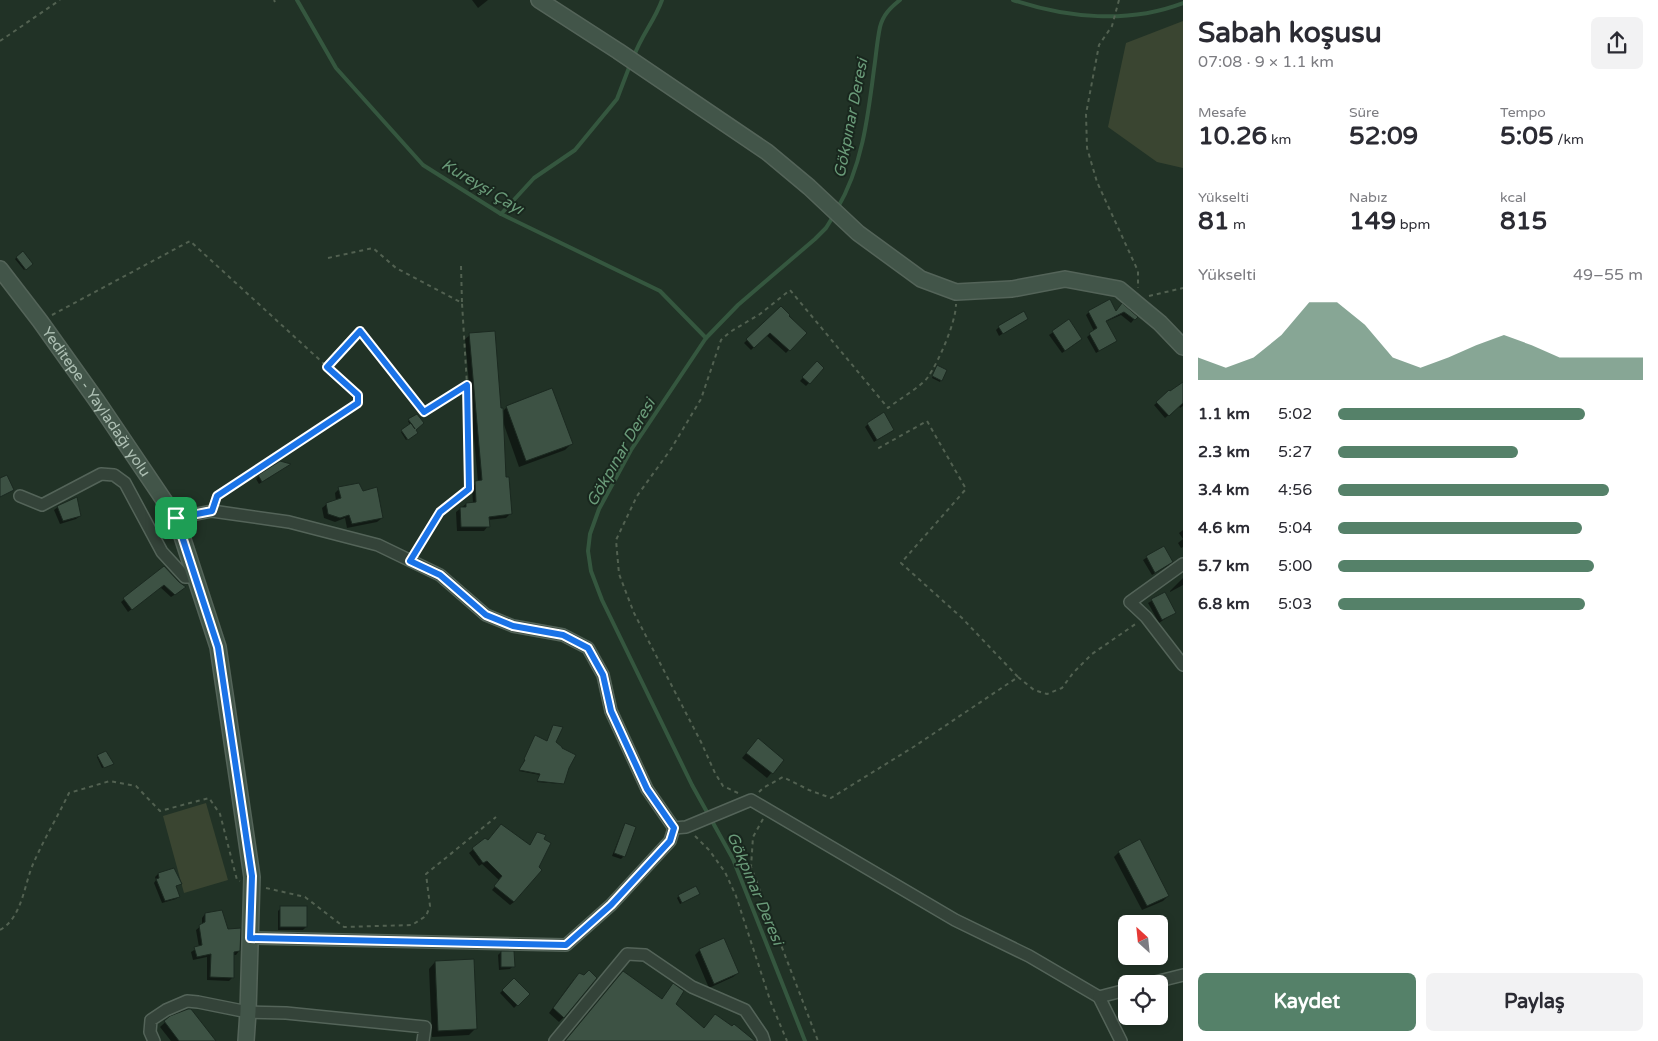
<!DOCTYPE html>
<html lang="tr">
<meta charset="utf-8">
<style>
:root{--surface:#fff;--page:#f2f2f3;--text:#2b2b33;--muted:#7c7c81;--accent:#558169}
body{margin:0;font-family:"Varela Round",sans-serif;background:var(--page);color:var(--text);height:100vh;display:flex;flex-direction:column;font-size:19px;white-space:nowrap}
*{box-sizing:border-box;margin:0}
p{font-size:16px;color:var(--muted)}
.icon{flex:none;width:28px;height:28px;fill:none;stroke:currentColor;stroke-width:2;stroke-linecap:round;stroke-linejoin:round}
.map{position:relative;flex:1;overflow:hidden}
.drawer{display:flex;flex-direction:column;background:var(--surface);width:475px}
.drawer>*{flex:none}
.needle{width:32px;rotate:333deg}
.tools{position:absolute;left:1118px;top:915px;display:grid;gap:10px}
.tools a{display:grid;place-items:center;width:50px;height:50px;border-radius:8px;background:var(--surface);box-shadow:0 2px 8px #0003;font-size:25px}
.pin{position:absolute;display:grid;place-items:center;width:42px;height:42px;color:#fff;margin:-21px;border-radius:10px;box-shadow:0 2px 8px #0006}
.round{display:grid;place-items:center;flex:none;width:52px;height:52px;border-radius:8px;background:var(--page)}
.headline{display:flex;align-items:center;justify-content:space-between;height:85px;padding:0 15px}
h1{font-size:28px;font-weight:700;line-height:38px}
.figures{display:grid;grid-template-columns:repeat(3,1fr);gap:8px;height:85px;padding:5px 15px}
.figures div{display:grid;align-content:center}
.figures b{font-size:25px;font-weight:700}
.figures small{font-size:14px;font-weight:400}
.figures p{font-size:14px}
.chart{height:140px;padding:10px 15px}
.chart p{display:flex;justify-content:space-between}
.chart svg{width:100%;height:90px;margin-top:5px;fill:var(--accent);opacity:.7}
.button{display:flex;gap:10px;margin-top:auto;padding:10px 15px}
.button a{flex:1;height:58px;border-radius:8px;background:var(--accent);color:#fff;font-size:20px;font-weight:700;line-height:58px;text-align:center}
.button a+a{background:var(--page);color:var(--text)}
ul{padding:0 15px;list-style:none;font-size:16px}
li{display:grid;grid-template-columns:80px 60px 1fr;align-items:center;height:38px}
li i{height:12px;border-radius:6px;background:var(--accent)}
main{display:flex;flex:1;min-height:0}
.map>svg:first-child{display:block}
.green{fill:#3a4531}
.shadow{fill:#0007}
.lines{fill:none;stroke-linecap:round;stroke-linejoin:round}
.stream{stroke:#35573f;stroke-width:4}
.building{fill:#3d5244;stroke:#1b2920}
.street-casing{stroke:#546459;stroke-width:14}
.secondary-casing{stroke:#546459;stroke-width:18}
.path{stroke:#526151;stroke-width:2;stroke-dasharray:4 4;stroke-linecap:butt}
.street{stroke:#344339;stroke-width:11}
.secondary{stroke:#425549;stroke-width:15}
.route-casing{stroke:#fff;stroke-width:10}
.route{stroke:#1a73e8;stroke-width:6}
.labels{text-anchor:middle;stroke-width:4;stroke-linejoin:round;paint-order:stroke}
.street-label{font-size:15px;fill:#aec0b4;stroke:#19271e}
.water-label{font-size:16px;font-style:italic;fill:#6a9b79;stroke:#19271e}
</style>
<main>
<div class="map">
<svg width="1183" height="1041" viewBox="0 0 1183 1041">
<rect width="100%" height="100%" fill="#213226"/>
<g class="green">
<path d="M1183,21V168L1157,162L1108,127L1126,43Z"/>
<path d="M206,803L228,880L184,893L163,816Z"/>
</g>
<g class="shadow">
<path d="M472,0H488L478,8Z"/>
<path d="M22,253L31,264L24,270L15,259Z"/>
<path d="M781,308L805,333L786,353L766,335L751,350L744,343Z"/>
<path d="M1119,308L1136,317L1131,323L1121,315L1105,322L1116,341L1096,353L1087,337L1094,331L1086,315L1089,312H1115Z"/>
<path d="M1026,319L999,336L996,330L999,327Z"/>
<path d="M1069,321L1078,342L1062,353L1049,335Z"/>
<path d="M470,335L500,410L502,412L507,407L571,444L565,450L519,467L503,422L505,479L510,514L506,518L488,520V526L484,531H457L456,512L466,504L473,503L472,487L478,482L465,339Z"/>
<path d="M817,363L823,368L806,386L800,381Z"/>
<path d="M936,368L941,380L940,382L932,378Z"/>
<path d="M1183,382V406L1180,408L1179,406L1165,418L1154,405Z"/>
<path d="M417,415L414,430L416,432L406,440L401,432L410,425L408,421Z"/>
<path d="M868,424L893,430L874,442L865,427Z"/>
<path d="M289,465L259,484L256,479L259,476Z"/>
<path d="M339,489L362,493L382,518L377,522L347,528L345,518L335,522L324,518L322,508L327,504L336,501L335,493Z"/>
<path d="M58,507L80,516L76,519L60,524L54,510Z"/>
<path d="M1183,530V547L1181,548L1178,543L1183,539L1179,533Z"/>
<path d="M1163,547L1169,565L1152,575L1143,560Z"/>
<path d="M164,567L182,590L171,597L160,587L128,612L121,602Z"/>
<path d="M1183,578V585L1170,592V591Z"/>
<path d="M1164,594L1174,613L1159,623L1148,603Z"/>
<path d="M552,728L554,743L568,768L562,784L537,782L540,775L519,771L525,761H524L534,738L546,743Z"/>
<path d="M753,745L782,760L767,778L742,758Z"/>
<path d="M98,756L111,765L102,768L97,757Z"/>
<path d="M626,825L624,856L621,859L612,856L623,828Z"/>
<path d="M537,834L514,902L510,905L492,890L500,881L482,864L479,866L469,853L485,839L487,842L529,846Z"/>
<path d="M1119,852L1168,896L1163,901L1142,910L1114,857Z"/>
<path d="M158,874L180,883L175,887L179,896L176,899L162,903L154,883L156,880L155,877Z"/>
<path d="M699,894L680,904L677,898L679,896Z"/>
<path d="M281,908L306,927L303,930H278V911Z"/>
<path d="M205,914L227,931L239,951L236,955H232L233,977L229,981L207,980V957L193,960L191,952L199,947L196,930L202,925V918Z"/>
<path d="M700,950L738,973L733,977L709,988L695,955Z"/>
<path d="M501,952L513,966L510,969L499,970L498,955Z"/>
<path d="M435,962L476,1028L469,1035L432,1037L429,969Z"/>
<path d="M514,979L528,994L514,1008L500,993Z"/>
<path d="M574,979L564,1017L559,1022L549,1013Z"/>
<path d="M171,1017L214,1041H171L160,1027Z"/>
</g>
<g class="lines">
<g class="stream">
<path d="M297,0L336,68L423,165L501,214L660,291L706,338"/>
<path d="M1013,0C1067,18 1128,24 1183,3"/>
<path d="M634,56C641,36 655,20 662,0"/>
<path d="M837,209C862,167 868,117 874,69C876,56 877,41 880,27C883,15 890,8 900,0"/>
<path d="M501,214L534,178L575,150L617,99L630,65"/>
<path d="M805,1041L733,859L692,785L602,600L591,571L588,551L590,534L599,509L631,450L706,338L738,305L815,239L826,228L834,215"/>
</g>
</g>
<g class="building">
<path d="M23,251L33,264L26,270L16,257Z"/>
<path d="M1110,299L1116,311L1122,303L1138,317L1135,320L1124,312L1106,321L1117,341L1099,351L1089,333L1097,328L1088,311Z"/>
<path d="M781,306L790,315L789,316L807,333L790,351L770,333L754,348L746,339Z"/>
<path d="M1024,311L1028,319L1003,334L998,326Z"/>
<path d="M1069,319L1082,339L1065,351L1052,331Z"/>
<path d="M495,331L501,408H503L506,477H509L512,514L489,517L490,527H461L460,507H466V503L476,502L475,481L482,480L469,333Z"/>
<path d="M817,361L824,368L810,384L802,377Z"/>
<path d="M937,365L947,370L942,381L932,376Z"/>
<path d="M1183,382V403L1169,416L1156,402L1169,390L1170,391Z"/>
<path d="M552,388L573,444L526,461L506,406Z"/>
<path d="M884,412L894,430L877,440L867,423Z"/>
<path d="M417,414L424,423L416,430L418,433L408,440L401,430L411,423L415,429L408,419Z"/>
<path d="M280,461L291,464L262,482L258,475Z"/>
<path d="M7,475L14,490L0,497V478Z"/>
<path d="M359,483L363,491L377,487L383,518L352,524L349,515L340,518L328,514L326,503L341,498L338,487Z"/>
<path d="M77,497L81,516L63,521L57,506Z"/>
<path d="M1164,546L1173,562L1155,573L1146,556Z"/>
<path d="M164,566L179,582L186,587L175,595L164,585L132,610L123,598Z"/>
<path d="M1165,592L1176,613L1162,620L1151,599Z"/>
<path d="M553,725L563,727L556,742L562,747V748L576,755L569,768L564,784L537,781L540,774L519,770L525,760L524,759L535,735L547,741Z"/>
<path d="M758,738L784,760L773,774L746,753Z"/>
<path d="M106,751L114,764L104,768L97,755Z"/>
<path d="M625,823L636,827L625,857L614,853Z"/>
<path d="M501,824L530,845L537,832L546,835L544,839L551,843L539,867L542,870L514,902L494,886L502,876L487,861L483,863L472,848L485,838L488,840Z"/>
<path d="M1140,839L1169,896L1147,906L1118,851Z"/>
<path d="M174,868L182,884L176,886L180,897L165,901L156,879L159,878L158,873Z"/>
<path d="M696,886L700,894L682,903L678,895Z"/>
<rect x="280" y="906" width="27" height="21"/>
<path d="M222,910L228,929L241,928L240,951L234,952V978L210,977L211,954L197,957L194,947L202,945L199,925L205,922V913Z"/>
<path d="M724,938L739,973L714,984L699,949Z"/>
<path d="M501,951H514L515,967H501Z"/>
<path d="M474,959L477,1029L438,1031L435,961Z"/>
<path d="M589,970L597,978L564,1018L553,1008L579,973L584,975Z"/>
<path d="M623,971L662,999L673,983L684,991L676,1004L704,1028L715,1014L732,1026L734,1024L755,1041H565Z"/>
<path d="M514,978L530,994L518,1006L502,990Z"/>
<path d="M188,1009H191L216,1041H179L164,1021L170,1016Z"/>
</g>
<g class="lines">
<defs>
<g id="street">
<path d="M20,496L42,505L101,474L114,475L125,483L162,552L185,577H195"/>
<path d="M176,518L212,511L289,522L378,545L440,575L486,615L513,626L563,635L588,648L603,675L611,711L647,789L674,828L686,827L751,800L955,920L1029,956L1099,997L1121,1041"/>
<path d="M1183,564L1130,602L1146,617L1183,665"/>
<path d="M250,938L566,945L611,905L670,841L674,828"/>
<path d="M1147,984L1183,975"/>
<path d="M1099,997L1126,990"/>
<path d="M154,1041L150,1032L151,1020L166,1010L187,1001L198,1002L248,1012L286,1013L425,1027L423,1041"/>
<path d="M555,1041L627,954L645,955L692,987L745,1010L762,1035L764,1041"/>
</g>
<g id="secondary">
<path d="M539,0L618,51L767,152L809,187L858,233L921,279L956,292L1012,289L1065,279L1119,289L1160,323L1183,347"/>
<path id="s1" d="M0,269L40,321L97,401L176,518L218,647L252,877L248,1012L246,1041"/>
</g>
</defs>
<use href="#street" class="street-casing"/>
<use href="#secondary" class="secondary-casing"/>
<g class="path">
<path d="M274,0L275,2"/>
<path d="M1119,0L1112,26L1099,45L1086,114L1087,148L1097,182L1138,271V288"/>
<path d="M0,41L60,0"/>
<path d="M328,258L373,248L396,268L462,303L467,385L469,489L440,512L416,550"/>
<path d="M461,266L462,303"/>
<path d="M1149,296L1183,288"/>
<path d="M52,315L190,241L358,395V403L217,495L216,499"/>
<path d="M327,367L360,331L424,413L466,385"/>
<path d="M1018,677L1034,690L1047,694L1062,688L1073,673L1092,654L1137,623"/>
<path d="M759,792L763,788L783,777L809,790L831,798L915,746L1018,677L962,618L901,563L966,489L927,421L877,449"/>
<path d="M738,793L723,786L715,773L701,742L634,613L619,574L616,540L637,496L671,449L701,399L721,340L730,332L760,314L790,290L888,408C898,400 922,386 928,377C939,361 956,322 956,304"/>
<path d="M763,819L753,837L751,867L818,1041"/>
<path d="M695,836L709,850L725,872L736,896L771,1003L787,1041"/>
<path d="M266,888L305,897L344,927L412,925L426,916L430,906L426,874L496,817"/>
<path d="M0,930C23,917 24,883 34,862C44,839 58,816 69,793L110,781L136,786L160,811L209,798L220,814L237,880L240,881"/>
</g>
<use href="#street" class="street"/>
<use href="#secondary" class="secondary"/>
</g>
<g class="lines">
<defs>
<path id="route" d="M360,331L424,412L467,385L469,489L440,512L410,561L440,575L486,615L513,626L563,635L588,648L603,675L611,711L647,789L674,828L670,841L611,905L566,945L250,938L252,876L218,647L176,518L212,511L217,496L358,403V395L327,367Z"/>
</defs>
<use href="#route" class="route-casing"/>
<use href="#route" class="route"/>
</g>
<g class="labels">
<g class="street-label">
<text dy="5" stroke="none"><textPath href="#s1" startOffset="164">Yeditepe - Yayladağı yolu</textPath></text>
</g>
<g class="water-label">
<text transform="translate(850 118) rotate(-79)" y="6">Gökpınar Deresi</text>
<text transform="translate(483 186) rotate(31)" y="6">Kureyşi Çayı</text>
<text transform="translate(620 452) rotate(-60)" y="6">Gökpınar Deresi</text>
<text transform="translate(756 888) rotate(67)" y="6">Gökpınar Deresi</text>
</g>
</g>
</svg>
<div class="tools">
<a><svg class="needle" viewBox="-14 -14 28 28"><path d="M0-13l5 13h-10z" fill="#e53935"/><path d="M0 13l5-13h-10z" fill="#7c7c81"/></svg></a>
<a><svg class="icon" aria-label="locate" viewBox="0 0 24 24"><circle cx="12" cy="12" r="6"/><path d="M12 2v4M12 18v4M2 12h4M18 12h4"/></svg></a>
</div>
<div class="pin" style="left:176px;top:518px;background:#1e9e55"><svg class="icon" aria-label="arrive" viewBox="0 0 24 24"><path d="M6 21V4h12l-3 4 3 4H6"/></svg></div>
</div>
<section class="drawer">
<div class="headline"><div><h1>Sabah koşusu</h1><p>07:08 · 9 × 1.1 km</p></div><a class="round"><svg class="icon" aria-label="share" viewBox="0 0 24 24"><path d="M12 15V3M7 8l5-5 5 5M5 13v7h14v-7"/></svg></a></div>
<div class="figures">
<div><p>Mesafe</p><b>10.26<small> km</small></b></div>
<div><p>Süre</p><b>52:09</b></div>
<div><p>Tempo</p><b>5:05<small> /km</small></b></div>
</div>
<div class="figures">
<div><p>Yükselti</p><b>81<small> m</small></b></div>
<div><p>Nabız</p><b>149<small> bpm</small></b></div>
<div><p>kcal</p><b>815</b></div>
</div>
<div class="chart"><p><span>Yükselti</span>49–55 m</p>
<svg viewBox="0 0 160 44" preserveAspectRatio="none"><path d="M0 44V33L10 38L20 33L30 22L40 6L50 6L60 17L70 33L80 38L90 33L100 27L110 22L120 27L130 33L140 33L150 33L160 33V44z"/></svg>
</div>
<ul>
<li><b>1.1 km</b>5:02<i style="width:81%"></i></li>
<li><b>2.3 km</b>5:27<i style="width:59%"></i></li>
<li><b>3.4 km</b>4:56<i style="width:89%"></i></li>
<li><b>4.6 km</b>5:04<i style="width:80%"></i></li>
<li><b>5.7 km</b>5:00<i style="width:84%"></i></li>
<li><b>6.8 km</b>5:03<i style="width:81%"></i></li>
</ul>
<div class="button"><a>Kaydet</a><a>Paylaş</a></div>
</section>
</main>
